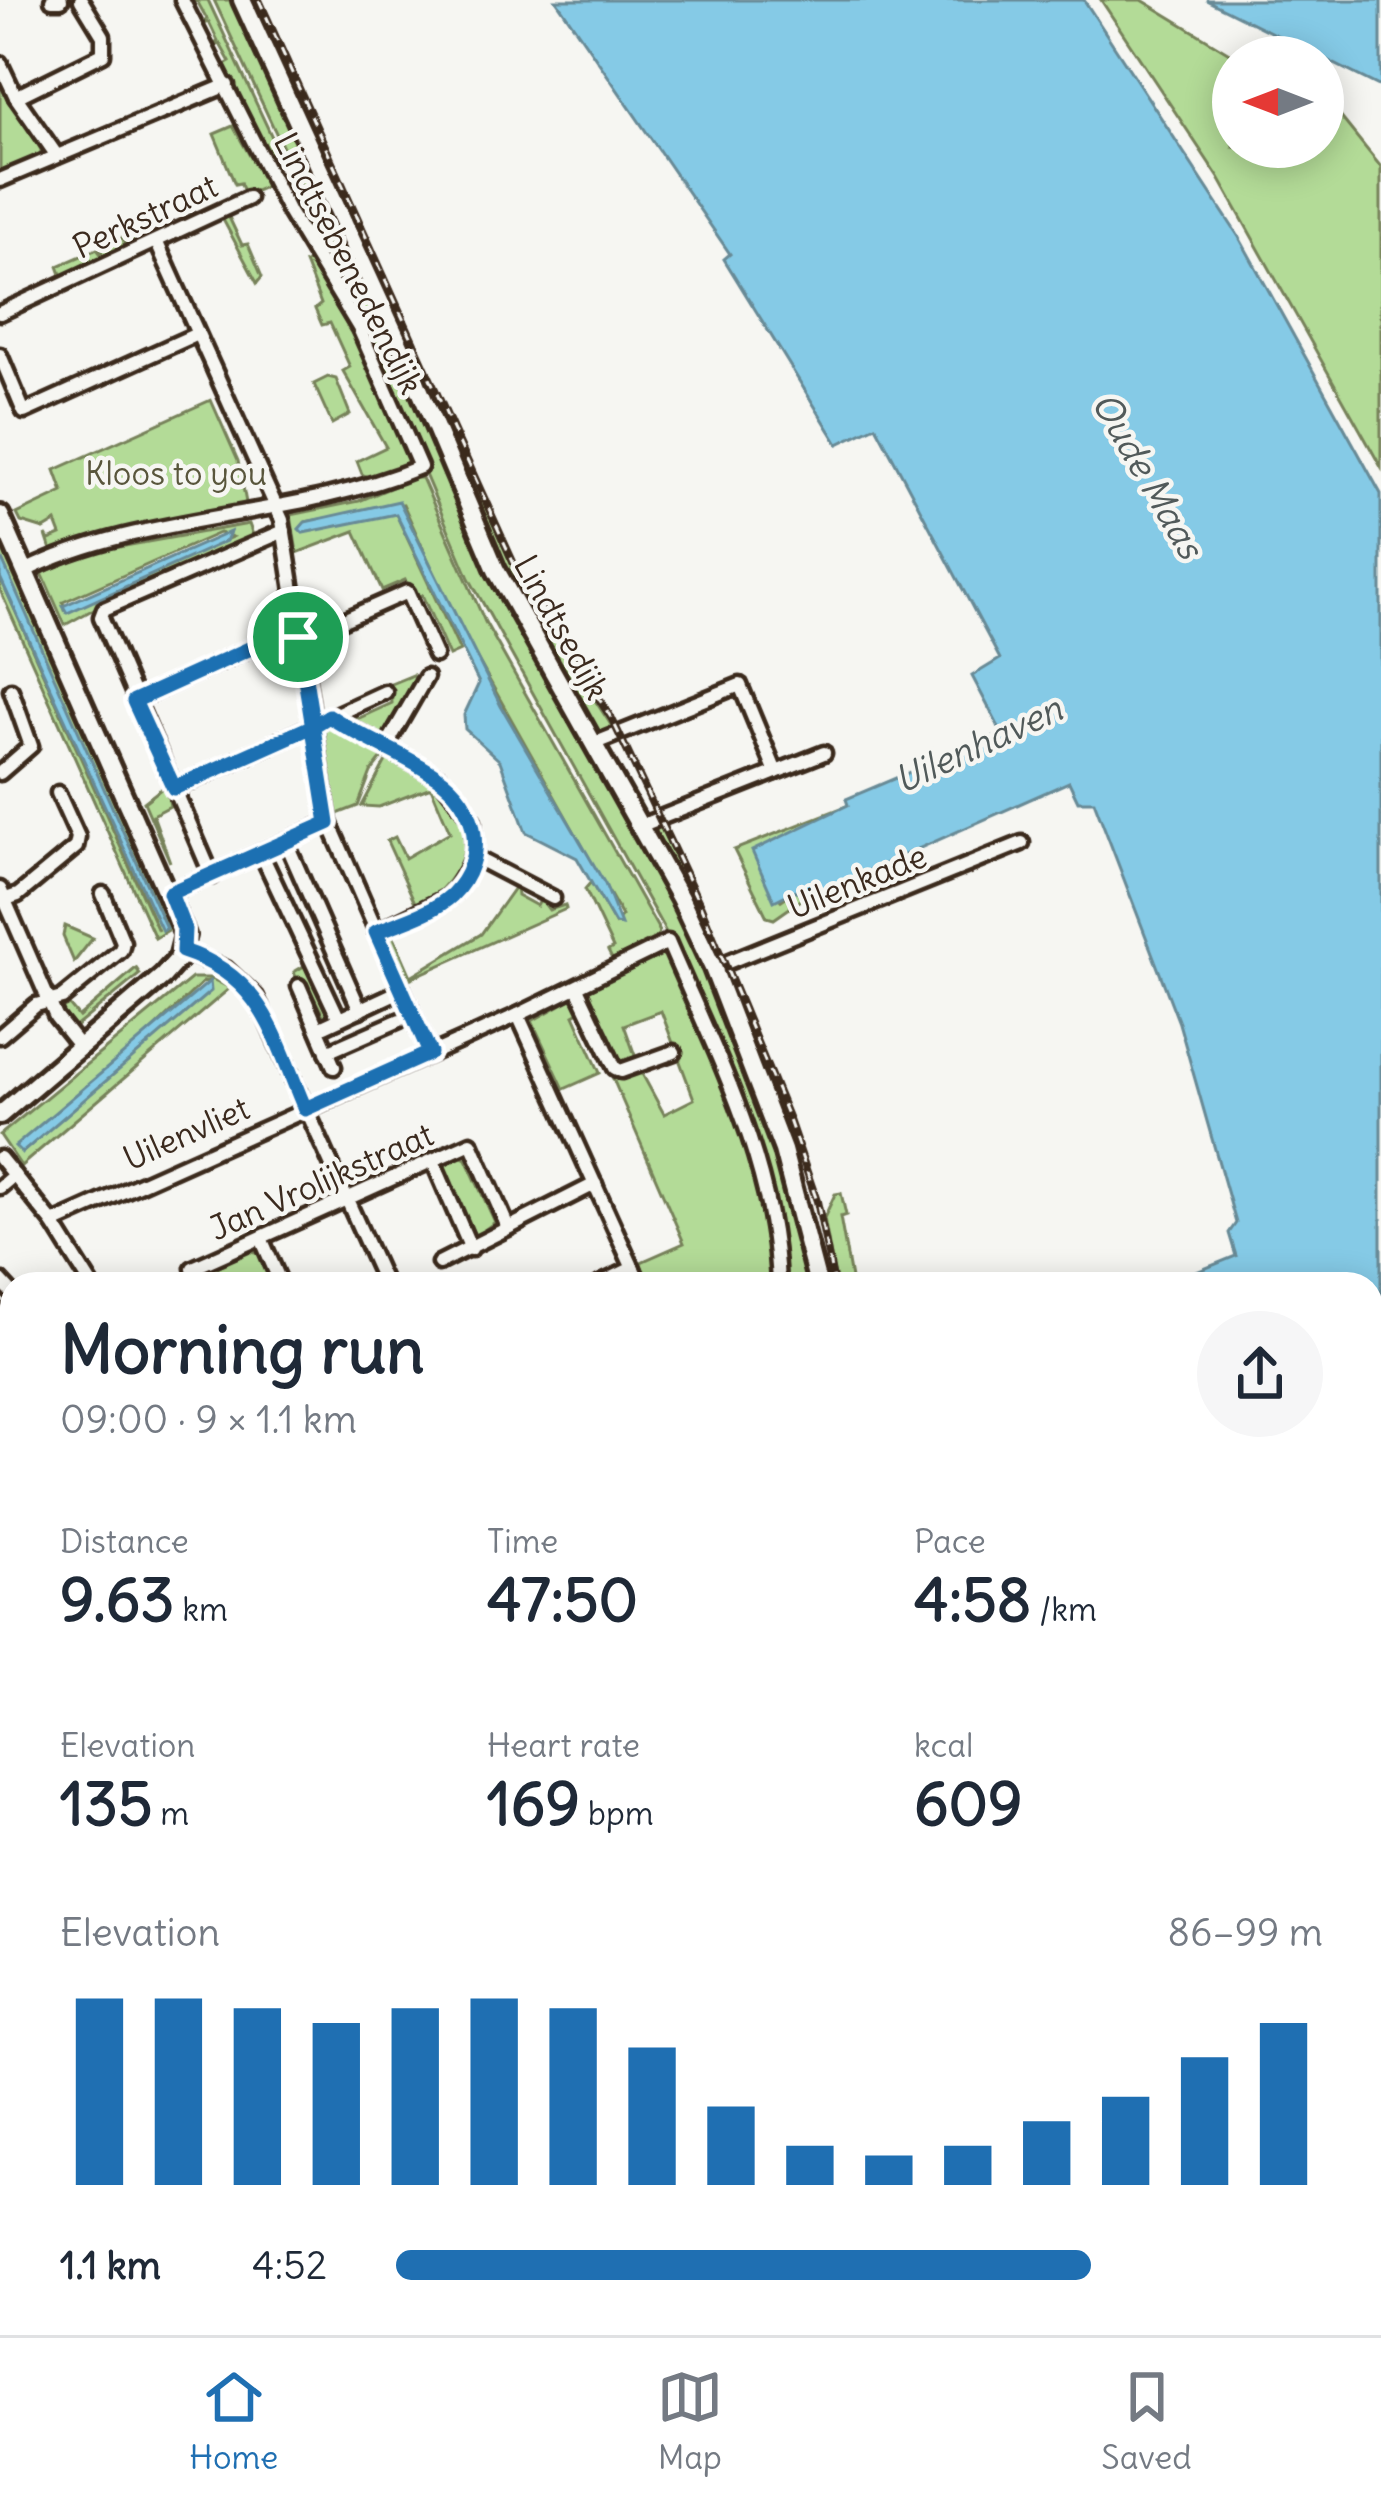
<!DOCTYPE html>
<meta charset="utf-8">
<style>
:root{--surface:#fff;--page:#f6f6f7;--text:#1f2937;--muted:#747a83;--line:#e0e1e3;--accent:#1f6fb2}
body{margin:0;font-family:Delius,sans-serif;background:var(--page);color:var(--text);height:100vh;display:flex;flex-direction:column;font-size:45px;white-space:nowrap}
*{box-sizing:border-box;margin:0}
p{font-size:39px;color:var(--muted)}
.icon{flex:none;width:66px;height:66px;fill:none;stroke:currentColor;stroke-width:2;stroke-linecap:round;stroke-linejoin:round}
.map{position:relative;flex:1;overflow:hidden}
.drawer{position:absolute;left:0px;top:1272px;width:1383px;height:1065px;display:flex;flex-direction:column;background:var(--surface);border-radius:36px 36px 0 0;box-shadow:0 6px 30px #0003}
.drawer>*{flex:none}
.needle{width:78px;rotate:270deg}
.controls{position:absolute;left:1212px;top:36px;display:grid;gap:24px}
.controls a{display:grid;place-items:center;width:132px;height:132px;border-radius:50%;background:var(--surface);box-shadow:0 6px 30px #0003;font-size:60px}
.pin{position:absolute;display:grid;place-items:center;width:102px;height:102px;color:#fff;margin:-51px;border:6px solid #fff;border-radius:50%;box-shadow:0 3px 12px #0007}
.round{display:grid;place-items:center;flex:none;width:126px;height:126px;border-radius:63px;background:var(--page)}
.overview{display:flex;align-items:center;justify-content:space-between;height:204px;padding:0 60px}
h1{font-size:66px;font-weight:800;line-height:90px}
.metrics{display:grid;grid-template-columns:repeat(3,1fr);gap:18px;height:204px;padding:12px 60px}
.metrics div{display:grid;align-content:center}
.metrics b{font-size:60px;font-weight:800}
.metrics small{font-size:33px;font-weight:400}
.metrics p{font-size:33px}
.chart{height:336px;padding:24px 60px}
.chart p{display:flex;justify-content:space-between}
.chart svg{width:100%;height:216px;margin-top:12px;stroke:var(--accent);stroke-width:6}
ul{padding:0 60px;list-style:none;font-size:39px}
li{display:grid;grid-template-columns:192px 144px 1fr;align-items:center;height:90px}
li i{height:30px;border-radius:15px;background:var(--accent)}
.tabs{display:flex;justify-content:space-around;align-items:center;height:168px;border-top:3px solid var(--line);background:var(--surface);font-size:33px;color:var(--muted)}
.tabs a{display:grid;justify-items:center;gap:6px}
.tabs .selected{color:var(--accent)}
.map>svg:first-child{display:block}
.green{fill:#b3db97;stroke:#77825a;stroke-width:3;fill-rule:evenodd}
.water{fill:#85cae6;stroke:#678a96;stroke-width:3}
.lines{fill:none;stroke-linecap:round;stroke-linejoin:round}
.street-casing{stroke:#3b2a1e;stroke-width:21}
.secondary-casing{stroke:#3b2a1e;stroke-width:26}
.street{stroke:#f6f6f2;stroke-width:12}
.secondary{stroke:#f6f6f2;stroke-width:16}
.rail-casing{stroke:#3b2a1e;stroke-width:8}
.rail{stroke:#f6f6f2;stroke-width:3;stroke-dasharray:9;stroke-linecap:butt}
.route-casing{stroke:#fff;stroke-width:24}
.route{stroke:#1f6fb2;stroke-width:15}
.labels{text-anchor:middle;stroke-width:9;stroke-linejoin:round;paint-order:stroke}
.street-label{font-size:33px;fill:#3b2a1e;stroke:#f6f6f2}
.park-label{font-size:33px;fill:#59563c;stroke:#f6f6f2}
.water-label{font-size:36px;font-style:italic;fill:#515a5a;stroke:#f6f6f2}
</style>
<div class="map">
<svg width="1381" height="2335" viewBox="0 0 1381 2335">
<rect width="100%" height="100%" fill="#f6f6f2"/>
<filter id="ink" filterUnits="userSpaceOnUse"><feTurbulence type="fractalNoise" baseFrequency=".00833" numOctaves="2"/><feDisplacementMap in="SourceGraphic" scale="24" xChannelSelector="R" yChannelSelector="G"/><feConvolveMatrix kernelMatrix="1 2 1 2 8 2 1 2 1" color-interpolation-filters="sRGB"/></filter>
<g filter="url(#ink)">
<g class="green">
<path d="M191,0H208L278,150L266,155L221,67L230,62L220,44L212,48L218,41L209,22L201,26L207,19L197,1L189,4Z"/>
<path d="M214,0H236L301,132L485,559L685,922L763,1109L812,1284H793L780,1267L770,1197L674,947L469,578L319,225Z"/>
<path d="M1101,0H1142L1236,57L1233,147H1323V95L1381,167V467L1219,178Z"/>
<path d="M0,77L41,150L40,157L0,172Z"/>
<path d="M233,126L267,186L246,195L240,183L235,184L214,134Z"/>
<path d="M227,213L242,245L248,244L262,277L257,283L221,216Z"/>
<path d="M144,228L148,243L62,277L58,266L97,249L104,258L100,248L122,238L128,248L124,237Z"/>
<path d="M310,261L369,364L409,457L407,465L372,480L362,474L357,461L386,447L343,371L350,367L330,323L322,325L315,309L321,304L305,263Z"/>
<path d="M328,377L336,379L350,414L332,424L314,384Z"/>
<path d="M211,400L238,461L247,508L136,527L51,550L46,535L49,540L61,535L56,522L44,529L21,522L17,514L63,492L55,470Z"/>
<path d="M448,431L535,608L613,728L600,734L593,731L521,607Z"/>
<path d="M413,478H422L485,622L659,930L658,938L613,961L608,951L613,948L585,889L591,882L615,924L622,916L456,621L403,504L305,522L396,514L460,651L449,656L422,595L414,598L405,580L382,590L355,531L297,553L291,515L359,501Z"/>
<path d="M249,524L254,538L121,594L65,625L42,573L91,552ZM219,533L232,537L65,610L63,602Z"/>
<path d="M0,537L168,912L170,929L155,938L0,590V577L158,931L0,555Z"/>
<path d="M413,675L416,683L386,740L340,716L353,710L357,719L392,703L391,684Z"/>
<path d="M330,723L386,753L371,772L358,806L335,815L321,725Z"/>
<path d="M389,755C399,767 420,773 438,788C488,830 463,877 418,909L387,841L395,837L405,858L450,832L431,787L379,807L362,806Z"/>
<path d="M166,785L170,806L153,815L170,862L144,802Z"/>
<path d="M849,805L780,901L796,890L804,898L774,919L767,917L734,850Z"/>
<path d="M660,824L711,937L662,853L656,831Z"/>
<path d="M516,885L517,895L537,906L541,899L549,910L565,905L566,909L407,980L386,935L392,933L411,976L481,934Z"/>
<path d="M65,926L93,938L74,962L63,936Z"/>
<path d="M663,950L701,1027L764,1201L774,1284H656L653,1277L647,1280L639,1263L684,1243L613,1079L640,1070L664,1114L694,1099L661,1011L624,1025L637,1061L622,1067L588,989Z"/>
<path d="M309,963L332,1016L326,1021L305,980L298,983L294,972Z"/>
<path d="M136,968L140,974L74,1028L62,1009L69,1005L79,1017Z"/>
<path d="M192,978H210L230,988L21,1166L0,1135ZM210,981L22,1153L203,982Z"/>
<path d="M571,999L583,1010L574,1015L600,1073L564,1089L532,1021Z"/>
<path d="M460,1156L466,1159L495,1222L475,1237L442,1167Z"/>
<path d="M841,1193L846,1215L840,1217L852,1284H836L824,1218L835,1194Z"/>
<path d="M246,1250L259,1254L273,1284H203L211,1266Z"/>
</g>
<g class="water">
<path d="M556,0H1084L1239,237L1381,494V1678L1371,1613V1284H1167L1236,1256L1229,1233L1236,1223L1179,1023L1094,801H1078L1069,782L841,883L804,898L796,890L774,901L752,851L848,805L846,799L1002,733L972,676L1000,659L876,426L838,444L724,259L730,254Z"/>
<path d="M1206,0H1381V87Z"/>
<path d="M399,501L501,706L605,884L621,925L615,924L577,858L526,832L500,761L465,729L464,715L479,683L396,514L303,533L299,529L305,522Z"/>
<path d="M230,532L226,541L67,613L63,606Z"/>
<path d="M0,555L166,928L162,931L0,577Z"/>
<path d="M210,981L211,991L22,1153L15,1146Z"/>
<path d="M1381,2179V2335H1353L1355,2325H1371V2241Z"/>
<path d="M889,2325H1153L1161,2335H903Z"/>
</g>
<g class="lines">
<defs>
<g id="street">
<path d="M52,0H61"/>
<path d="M0,63L16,97L57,156"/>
<path d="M16,97L103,54V36L81,0"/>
<path d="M0,180L227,85"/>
<path d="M157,243L282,520L329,822L430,1053"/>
<path d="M0,313L248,198"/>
<path d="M0,355L24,412L197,334"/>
<path d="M25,571C144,512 292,520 420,467L359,328L289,212L182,0"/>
<path d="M135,701L282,634L307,636L407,592L435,655"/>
<path d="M329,716L440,778L473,821L474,857L452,895L376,932"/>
<path d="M593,744L740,685L776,772L640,826"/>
<path d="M385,748L426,677"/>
<path d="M776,772L824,753"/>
<path d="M0,773L31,746L11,690"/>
<path d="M174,789L385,692"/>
<path d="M286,842L360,1010"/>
<path d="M261,853L339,1019"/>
<path d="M474,857L553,898"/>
<path d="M212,876L101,617L104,609L284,531"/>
<path d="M0,889L56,1017L80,1047"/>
<path d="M170,893L329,822"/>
<path d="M0,901L18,895L76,847L78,837L58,793"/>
<path d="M183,951L226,969L256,997L385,1284"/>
<path d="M713,968L1022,843"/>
<path d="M299,986L334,1067"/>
<path d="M577,988L615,1068L621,1071L674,1052"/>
<path d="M518,1015L640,1284"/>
<path d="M318,1029L402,990"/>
<path d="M0,1036L36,1005L62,998L121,950L123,942L103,894"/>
<path d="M327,1052L400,1020"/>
<path d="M0,1158L53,1223L91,1284"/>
<path d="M433,1161L471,1249"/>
<path d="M0,1187L14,1175"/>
<path d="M53,1223L518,1015L668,942C715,1052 774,1162 778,1284"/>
<path d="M261,1238L281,1284"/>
<path d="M439,1263L595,1184"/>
<path d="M0,1280L12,1293"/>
<path d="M199,1284L193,1268L471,1143L507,1225"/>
<path d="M600,1284L633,1268"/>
<path d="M0,1312L12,1319"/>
<path d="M0,1592L12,1611"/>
<path d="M0,1679L12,1670"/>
<path d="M0,1826L12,1810"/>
<path d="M0,2186H12"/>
<path d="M288,2325L302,2335"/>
</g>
<g id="secondary">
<path d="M242,0L410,367L496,570L680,898L713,968L783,1150L818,1284"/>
<path d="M0,515L185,935L179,958L163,976L0,1115"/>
<path d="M0,1432L12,1448"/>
<path d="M0,1759L12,1745"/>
</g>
</defs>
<use href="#street" class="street-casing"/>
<use href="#secondary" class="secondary-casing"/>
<use href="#street" class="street"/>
<use href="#secondary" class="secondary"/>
<defs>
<g id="rail">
<path d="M259,0L518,573L612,719L701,907L788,1117L817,1201L834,1284"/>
<path d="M0,1798L12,1782"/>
</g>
</defs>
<use href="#rail" class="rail-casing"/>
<use href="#rail" class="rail"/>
</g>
</g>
<g class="lines" filter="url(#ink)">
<defs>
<path id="route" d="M298,637C309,699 318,761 328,823L170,893L184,929L183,951C264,977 274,1037 305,1109L430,1053L376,932C400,922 433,913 452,895C489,858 478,803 436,776C402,753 363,739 329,716L313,726L174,788L134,701L282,634L298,637"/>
</defs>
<use href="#route" class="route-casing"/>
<use href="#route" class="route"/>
</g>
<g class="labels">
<g class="street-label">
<text transform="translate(145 216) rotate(-25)" y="12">Perkstraat</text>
<text transform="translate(349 263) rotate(63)" y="12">Lindtsebenedendijk</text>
<text transform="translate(562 627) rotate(61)" y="12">Lindtsedijk</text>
<text transform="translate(857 881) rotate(-22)" y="12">Uilenkade</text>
<text transform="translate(186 1133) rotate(-24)" y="12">Uilenvliet</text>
<text transform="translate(321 1181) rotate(-24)" y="12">Jan Vrolijkstraat</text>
</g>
<g class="park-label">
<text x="176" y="485">Kloos to you</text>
</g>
<g class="water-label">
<text transform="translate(1148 475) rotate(60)" y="13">Oude Maas</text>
<text transform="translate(978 744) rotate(-25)" y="13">Uilenhaven</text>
</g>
</g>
</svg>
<div class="controls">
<a><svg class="needle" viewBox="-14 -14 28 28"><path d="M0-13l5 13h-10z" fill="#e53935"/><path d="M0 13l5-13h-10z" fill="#747a83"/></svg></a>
</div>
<div class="pin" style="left:298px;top:637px;background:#1e9e55"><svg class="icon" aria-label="arrive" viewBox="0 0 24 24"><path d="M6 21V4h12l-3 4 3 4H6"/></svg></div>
<section class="drawer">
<div class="overview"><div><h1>Morning run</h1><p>09:00 · 9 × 1.1 km</p></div><a class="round"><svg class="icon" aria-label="share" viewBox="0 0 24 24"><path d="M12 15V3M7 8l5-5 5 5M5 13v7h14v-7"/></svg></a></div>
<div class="metrics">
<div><p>Distance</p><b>9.63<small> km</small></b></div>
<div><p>Time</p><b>47:50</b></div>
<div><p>Pace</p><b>4:58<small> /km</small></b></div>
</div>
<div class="metrics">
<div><p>Elevation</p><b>135<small> m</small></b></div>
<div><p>Heart rate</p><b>169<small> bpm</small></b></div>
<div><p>kcal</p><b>609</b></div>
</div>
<div class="chart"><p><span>Elevation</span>86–99 m</p>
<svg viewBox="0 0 160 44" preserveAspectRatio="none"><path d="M5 44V6M15 44V6M25 44V8M35 44V11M45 44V8M55 44V6M65 44V8M75 44V16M85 44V28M95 44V36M105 44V38M115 44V36M125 44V31M135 44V26M145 44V18M155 44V11"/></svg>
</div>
<ul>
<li><b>1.1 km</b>4:52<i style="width:75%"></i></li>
</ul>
</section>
</div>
<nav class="tabs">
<a class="selected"><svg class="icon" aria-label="home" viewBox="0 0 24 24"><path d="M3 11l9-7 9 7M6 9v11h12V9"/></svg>Home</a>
<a><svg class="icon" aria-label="map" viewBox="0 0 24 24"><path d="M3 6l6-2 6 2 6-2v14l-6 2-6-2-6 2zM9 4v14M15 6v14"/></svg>Map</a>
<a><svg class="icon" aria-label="saved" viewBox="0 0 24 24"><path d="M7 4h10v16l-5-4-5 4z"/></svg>Saved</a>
</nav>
